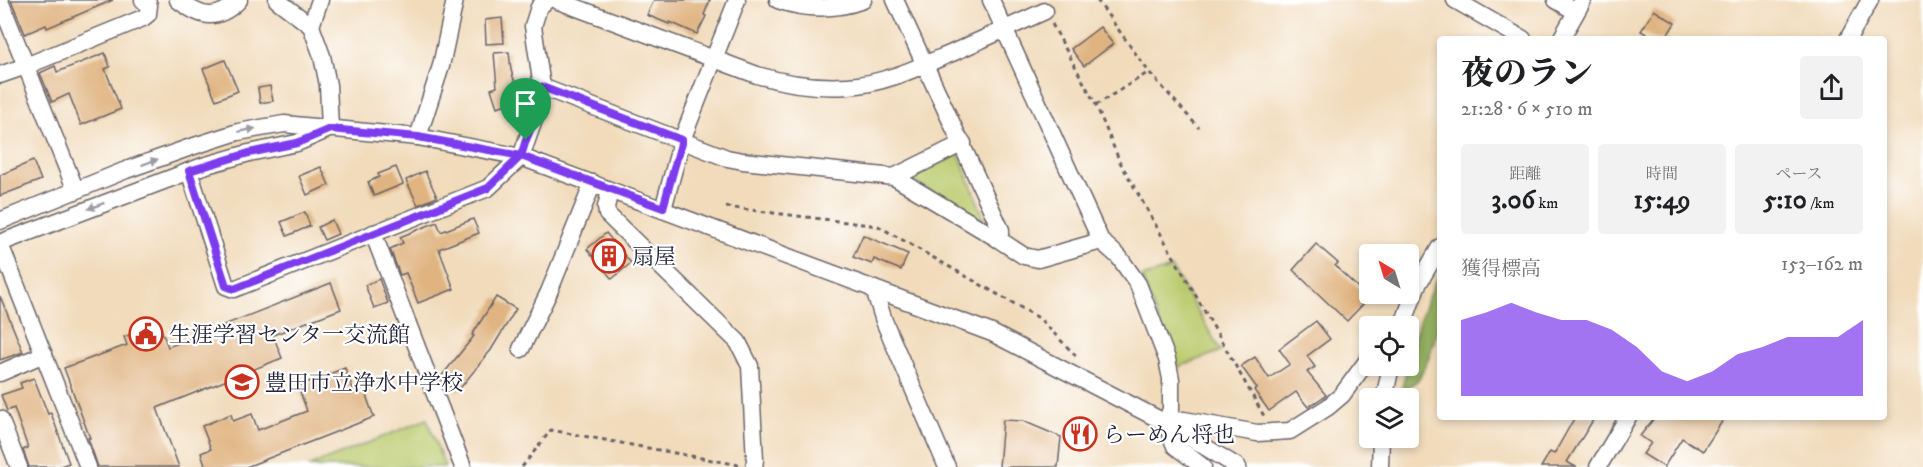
<!DOCTYPE html>
<html lang="ja">
<meta charset="utf-8">
<style>
:root{--surface:#fff;--page:#f2f2f2;--text:#202124;--muted:#757577;--accent:#7c3aed}
body{margin:0;font-family:"IM FELL DW Pica","Noto Serif JP",serif;background:var(--page);color:var(--text);height:100vh;display:flex;flex-direction:column;font-size:22px;white-space:nowrap}
*{box-sizing:border-box;margin:0}
p{font-size:20px;color:var(--muted)}
.icon{flex:none;width:33px;height:33px;fill:none;stroke:currentColor;stroke-width:2;stroke-linecap:round;stroke-linejoin:round}
.map{position:relative;flex:1;overflow:hidden}
.side{position:absolute;left:1437px;top:36px;width:450px;height:384px;display:flex;flex-direction:column;background:var(--surface);border-radius:6px;box-shadow:0 3px 9px #0003}
.side>*{flex:none}
.needle{width:39px;rotate:322deg}
.buttons{position:absolute;left:1359px;top:244px;display:grid;gap:12px}
.buttons a{display:grid;place-items:center;width:60px;height:60px;border-radius:6px;background:var(--surface);box-shadow:0 3px 9px #0003;font-size:30px}
.pin{position:absolute;display:grid;place-items:center;width:51px;height:51px;color:#fff;margin:-62px -26px;border-radius:50% 50% 50% 0;rotate:-45deg;box-shadow:0 0 6px #0007}
.pin .icon{rotate:45deg}
.round{display:grid;place-items:center;flex:none;width:63px;height:63px;border-radius:6px;background:var(--page)}
.overview{display:flex;align-items:center;justify-content:space-between;height:102px;padding:0 24px}
h1{font-size:33px;font-weight:800;line-height:45px}
.stats{display:grid;grid-template-columns:repeat(3,1fr);gap:9px;height:102px;padding:6px 24px}
.stats div{display:grid;align-content:center;border-radius:6px;background:var(--page);text-align:center}
.stats b{font-size:26px;font-weight:800}
.stats small{font-size:16px;font-weight:400}
.stats p{font-size:16px}
.chart{height:168px;padding:12px 24px}
.chart p{display:flex;justify-content:space-between}
.chart svg{width:100%;height:108px;margin-top:6px;fill:var(--accent);opacity:.7}
.map>svg:first-child{display:block}
.green{fill:#baca6c;stroke:#6e7654;stroke-width:1.5}
.forest{fill:#93ae60;stroke:#5a684e;stroke-width:1.5}
.building{fill:#e0b481}
.lines{fill:none;stroke-linecap:round;stroke-linejoin:round}
.minor-casing{stroke:#6a6368;stroke-width:19}
.path{stroke:#6a6368;stroke-width:3;stroke-dasharray:4.5 4.5;stroke-linecap:butt}
.minor{stroke:#fff;stroke-width:16}
.oneway{fill:#9c9ca7}
.route-casing{stroke:#fff;stroke-width:12}
.route{stroke:#7c3aed;stroke-width:8}
.labels{text-anchor:middle;stroke-width:4.5;stroke-linejoin:round;paint-order:stroke}
.poi-label{font-size:22px;fill:#22223b;stroke:#fff;text-anchor:start}
</style>
<div class="map">
<svg width="1923" height="467" viewBox="0 0 1923 467">
<rect width="100%" height="100%" fill="#fff"/>
<filter id="ink" filterUnits="userSpaceOnUse"><feTurbulence type="fractalNoise" baseFrequency=".0167" numOctaves="2"/><feDisplacementMap in="SourceGraphic" scale="12" xChannelSelector="R" yChannelSelector="G"/><feConvolveMatrix kernelMatrix="1 2 1 2 8 2 1 2 1" color-interpolation-filters="sRGB"/></filter>
<filter id="wash" filterUnits="userSpaceOnUse"><feTurbulence type="fractalNoise" baseFrequency=".008" numOctaves="4" result="noise"/><feDisplacementMap in="SourceGraphic" scale="24" xChannelSelector="R" yChannelSelector="G"/><feGaussianBlur stdDeviation="1.35" result="paint"/><feColorMatrix in="noise" values="0 0 0 0 0 0 0 0 0 0 0 0 0 0 0 0 0 1.4 0 .05"/><feComposite in="paint" operator="in"/></filter>
<g filter="url(#wash)">
<rect width="100%" height="100%" fill="#f1dbbb"/>
<g class="green">
<path d="M959,154L985,221L909,179Z"/>
<path d="M1172,268L1221,351L1176,368L1142,277Z"/>
<path d="M427,419L445,467H308Z"/>
</g>
<path class="forest" d="M1440,273V321L1429,358L1418,380L1401,392C1411,351 1419,310 1440,273Z"/>
<g id="blocks">
<g class="building">
<path d="M11,0H113L47,28L46,25L25,34Z"/>
<path d="M654,0H710L704,15L706,16L697,34L670,22L669,24L647,15Z"/>
<path d="M1654,10L1675,23L1665,39H1655L1641,31Z"/>
<path d="M502,18L504,43L486,44L485,20Z"/>
<path d="M1100,27L1113,44L1084,66L1071,49Z"/>
<path d="M509,52L511,70L520,100L497,107L491,89L497,87L494,53Z"/>
<path d="M105,53L110,67L105,69L121,109L81,125L69,94L52,102L40,73L55,66L57,72Z"/>
<path d="M225,60L238,91L216,100L203,69Z"/>
<path d="M270,86L273,101L260,103L258,88Z"/>
<path d="M33,161L41,180L0,196V175Z"/>
<path d="M321,167L329,185L307,195L299,176Z"/>
<path d="M396,167L403,184L374,196L368,182L379,177L378,174Z"/>
<path d="M425,171L437,197L418,205L406,180Z"/>
<path d="M305,212L310,226L287,236L281,222Z"/>
<path d="M473,219L479,233L439,249L454,289L418,303L406,273L400,275L390,249L403,243L400,237L437,222L441,232Z"/>
<path d="M332,220L338,234L324,240L318,227Z"/>
<path d="M606,233L631,263L612,279L587,249Z"/>
<path d="M863,235L908,254L901,270L874,259L872,264L853,257Z"/>
<path d="M1316,244L1338,263L1335,266L1369,298L1347,321L1293,270Z"/>
<path d="M379,279L388,303L374,308L365,285Z"/>
<path d="M331,283L341,309L273,335L282,358L157,408L179,467H98L88,438H90L64,368L127,345L124,337L159,324L168,347Z"/>
<path d="M0,296L23,352L0,360Z"/>
<path d="M496,297L516,309L491,350L457,392L440,378L474,336L472,335Z"/>
<path d="M1316,321L1330,339L1307,356L1315,367L1307,372L1326,395L1308,407L1296,392L1269,411L1254,390L1257,388L1241,366L1255,357L1269,378L1290,364L1279,349Z"/>
<path d="M345,368L355,394L364,390L374,417L246,467H206L201,453L211,449L202,426L231,414L233,421L252,414L258,430L307,411L298,386Z"/>
<path d="M34,378L48,414L51,413L69,463L58,467H29L23,450L28,448L14,408L7,411L1,395L22,388L20,383Z"/>
<path d="M1575,417H1595L1567,462L1576,467H1541L1550,452L1554,454Z"/>
<path d="M1655,417H1725L1703,451L1682,438L1664,467L1643,454L1651,443L1640,436Z"/>
<path d="M1003,420L1023,421L1061,437L1058,467H999Z"/>
<rect x="1073" y="422" width="15" height="25"/>
</g>
</g>
</g>
<g filter="url(#ink)">
<use href="#blocks" fill-opacity="0" stroke="#6a6368" stroke-width="1.5"/>
<g class="lines">
<defs>
<g id="minor">
<path d="M178,0C201,18 217,22 239,0"/>
<path d="M277,0L311,26L322,56L328,85L330,128"/>
<path d="M556,0L757,75C787,84 817,88 848,86C884,84 919,67 952,53C983,39 1014,25 1045,11"/>
<path d="M778,0C805,10 836,10 863,0"/>
<path d="M895,0L1001,230L998,239L1024,256L1038,259L1101,241"/>
<path d="M991,0L1101,241L1119,257L1138,284L1167,359L1171,379V409L1166,423L1175,446L1203,467"/>
<path d="M1455,0L1523,39"/>
<path d="M1556,0L1576,12"/>
<path d="M0,1L26,66L143,18L148,14L149,5L143,0"/>
<path d="M311,26L320,0"/>
<path d="M1561,39L1583,0"/>
<path d="M1848,39L1870,0"/>
<path d="M0,75L26,66L76,191"/>
<path d="M542,87L727,158L743,161L894,177L963,143"/>
<path d="M418,137L441,66L455,0"/>
<path d="M189,171L226,286L234,289L488,188L521,157L535,117L542,87L533,26L539,7L547,0"/>
<path d="M894,177L998,239"/>
<path d="M610,191L606,207L607,214L738,342L750,366L755,460L754,467"/>
<path d="M663,209L682,140L737,0"/>
<path d="M0,221L126,170L191,147L238,132L284,124L418,137L521,157L992,333L1166,423L1238,467"/>
<path d="M373,233L463,467"/>
<path d="M0,243L203,166L249,153L297,143L329,129"/>
<path d="M0,244L88,467"/>
<path d="M874,289L884,321L947,467"/>
<path d="M1402,327L1417,286L1440,247"/>
<path d="M521,349L549,292L593,183"/>
<path d="M0,373L44,354"/>
<path d="M1384,399L1391,366"/>
<path d="M0,419L19,467"/>
<path d="M1166,423L1184,420L1257,433L1290,431L1328,407L1342,395L1370,357"/>
<path d="M1380,467L1381,438"/>
<path d="M1598,467L1628,417"/>
</g>
</defs>
<use href="#minor" class="minor-casing"/>
<g class="path">
<path d="M1097,0L1149,72L1199,128"/>
<path d="M1052,24L1096,105L1120,162L1264,416"/>
<path d="M1096,105L1149,72"/>
<path d="M726,207L878,226L1039,318L1078,358"/>
<path d="M522,467L551,430L739,465"/>
</g>
<use href="#minor" class="minor"/>
</g>
<defs><path id="oneway-solid" d="M-6-.8H1V-3.2L6.5 0L1 3.2V.8H-6Z" transform="scale(1.5)"/></defs>
<g class="oneway">
<use href="#oneway-solid" transform="translate(247 130) rotate(-11)"/>
<use href="#oneway-solid" transform="translate(150 162) rotate(-20)"/>
<use href="#oneway-solid" transform="translate(96 206) rotate(159)"/>
</g>
</g>
<g class="lines" filter="url(#ink)">
<defs>
<path id="route" d="M526,140L521,156L418,137L330,129L297,143L249,153L189,171L226,286L234,289L488,188L521,156L663,208L682,140L542,87L535,117L526,140"/>
</defs>
<use href="#route" class="route-casing"/>
<use href="#route" class="route"/>
</g>
<defs>
<symbol id="building-ring" viewBox="-11 -11 22 22"><circle r="9.5" fill="#fff" stroke="#c8321e" stroke-width="1.5"/><path d="M-4-6H4V6H1V3H-1V6H-4ZM-2.5-4.3h1.7v1.8h-1.7ZM.8-4.3h1.7v1.8H.8ZM-2.5-1h1.7V.8h-1.7ZM.8-1h1.7V.8H.8Z" fill="#c8321e"/></symbol>
<symbol id="civic-ring" viewBox="-11 -11 22 22"><circle r="9.5" fill="#fff" stroke="#c8321e" stroke-width="1.5"/><path d="M-.6-6.5H3V-4.5H.6V-3L4-1V1h2V6H-6V1h2V-1L-.6-3ZM-1.2 2.5V6h2.4V2.5Z" fill="#c8321e"/></symbol>
<symbol id="school-ring" viewBox="-11 -11 22 22"><circle r="9.5" fill="#fff" stroke="#c8321e" stroke-width="1.5"/><path d="M0-5L7-2L0 1L-7-2ZM-4 1L0 2.5L4 1V4Q0 6-4 4Z" fill="#c8321e"/></symbol>
<symbol id="restaurant-ring" viewBox="-11 -11 22 22"><circle r="9.5" fill="#fff" stroke="#c8321e" stroke-width="1.5"/><path d="M-5-6h1v4h1v-4h1v4h1v-4h1v5L-1.5 .5V6h-2V.5L-5-1ZM5-6V6H3V1.5H1.5Q1.5-4 5-6Z" fill="#c8321e"/></symbol>
</defs>
<g fill-rule="evenodd">
<use href="#building-ring" x="590" y="237" width="38" height="38"/>
<use href="#civic-ring" x="127" y="315" width="38" height="38"/>
<use href="#school-ring" x="223" y="363" width="38" height="38"/>
<use href="#restaurant-ring" x="1061" y="415" width="38" height="38"/>
</g>
<g class="labels">
<g class="poi-label">
<text x="632" y="264">扇屋</text>
<text x="169" y="342">生涯学習センタ一交流館</text>
<text x="265" y="390">豊田市立浄水中学校</text>
<text x="1103" y="442">らーめん将也</text>
</g>
</g>
</svg>
<div class="buttons">
<a><svg class="needle" viewBox="-14 -14 28 28"><path d="M0-13l5 13h-10z" fill="#e53935"/><path d="M0 13l5-13h-10z" fill="#757577"/></svg></a>
<a><svg class="icon" aria-label="locate" viewBox="0 0 24 24"><circle cx="12" cy="12" r="6"/><path d="M12 2v4M12 18v4M2 12h4M18 12h4"/></svg></a>
<a><svg class="icon" aria-label="layers" viewBox="0 0 24 24"><path d="M12 4l9 5-9 5-9-5zM3 14l9 5 9-5"/></svg></a>
</div>
<div class="pin" style="left:526px;top:140px;background:#1e9e55"><svg class="icon" aria-label="arrive" viewBox="0 0 24 24"><path d="M6 21V4h12l-3 4 3 4H6"/></svg></div>
<section class="side">
<div class="overview"><div><h1>夜のラン</h1><p>21:28 · 6 × 510 m</p></div><a class="round"><svg class="icon" aria-label="share" viewBox="0 0 24 24"><path d="M12 15V3M7 8l5-5 5 5M5 13v7h14v-7"/></svg></a></div>
<div class="stats">
<div><p>距離</p><b>3.06<small> km</small></b></div>
<div><p>時間</p><b>15:49</b></div>
<div><p>ペース</p><b>5:10<small> /km</small></b></div>
</div>
<div class="chart"><p><span>獲得標高</span>153–162 m</p>
<svg viewBox="0 0 160 44" preserveAspectRatio="none"><path d="M0 44V13L10 10L20 6L30 10L40 13L50 13L60 17L70 24L80 34L90 38L100 34L110 27L120 24L130 20L140 20L150 20L160 13V44z"/></svg>
</div>
</section>
</div>
